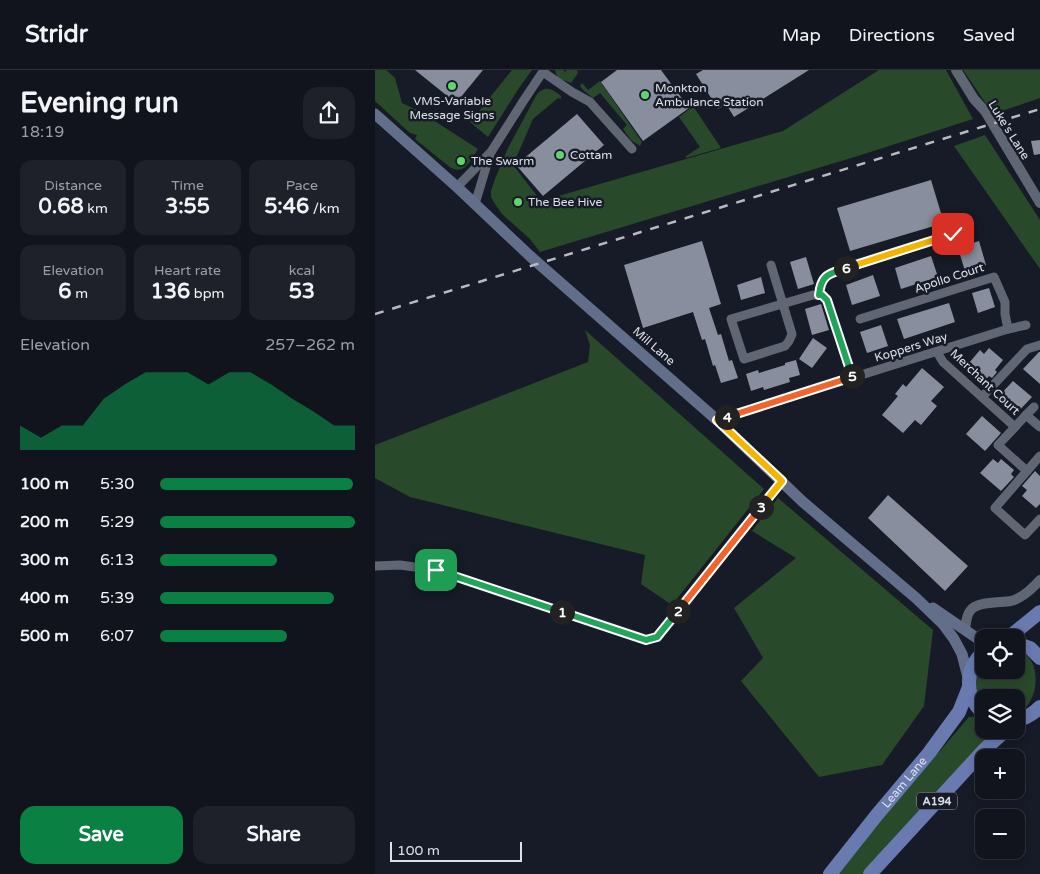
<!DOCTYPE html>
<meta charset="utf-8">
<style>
:root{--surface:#11141d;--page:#1e212a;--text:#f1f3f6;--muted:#9c9ea4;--line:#30333b;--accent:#0b8043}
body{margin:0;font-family:"Varela Round",sans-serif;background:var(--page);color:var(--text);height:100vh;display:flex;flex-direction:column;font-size:19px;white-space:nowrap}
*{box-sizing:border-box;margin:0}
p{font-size:16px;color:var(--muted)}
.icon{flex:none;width:28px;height:28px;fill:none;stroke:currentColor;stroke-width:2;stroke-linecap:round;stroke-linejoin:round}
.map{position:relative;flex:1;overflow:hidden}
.details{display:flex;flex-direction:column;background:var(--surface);width:375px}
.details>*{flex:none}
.controls{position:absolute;left:600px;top:559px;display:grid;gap:10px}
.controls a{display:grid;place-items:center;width:50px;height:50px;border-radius:10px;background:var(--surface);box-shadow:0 2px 8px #0003,0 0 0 1px var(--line);font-size:25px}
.scale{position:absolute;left:15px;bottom:12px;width:132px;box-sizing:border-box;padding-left:5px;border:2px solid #dde0e9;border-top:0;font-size:14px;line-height:18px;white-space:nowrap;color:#dde0e9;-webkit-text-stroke:4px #171b27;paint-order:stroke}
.pin{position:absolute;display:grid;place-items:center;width:42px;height:42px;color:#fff;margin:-21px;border-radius:10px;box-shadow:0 2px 8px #0006}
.km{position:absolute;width:25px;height:25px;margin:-12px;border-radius:50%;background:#222;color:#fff;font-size:14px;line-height:25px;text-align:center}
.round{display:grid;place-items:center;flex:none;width:52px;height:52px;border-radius:15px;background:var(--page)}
.headline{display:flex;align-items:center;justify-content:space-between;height:85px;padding:0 20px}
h1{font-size:28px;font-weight:700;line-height:38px}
.figures{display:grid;grid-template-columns:repeat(3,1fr);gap:8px;height:85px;padding:5px 20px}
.figures div{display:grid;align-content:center;border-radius:12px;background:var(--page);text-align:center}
.figures b{font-size:21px;font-weight:700}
.figures small{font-size:14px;font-weight:400}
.figures p{font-size:14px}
.chart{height:140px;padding:10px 20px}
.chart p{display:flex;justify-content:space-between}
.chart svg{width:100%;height:90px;margin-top:5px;fill:var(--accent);opacity:.7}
.primary-button{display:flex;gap:10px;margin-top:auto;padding:10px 20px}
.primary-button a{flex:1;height:58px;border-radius:15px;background:var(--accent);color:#fff;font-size:20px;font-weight:700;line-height:58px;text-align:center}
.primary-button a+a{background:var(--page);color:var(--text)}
ul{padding:0 20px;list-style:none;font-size:16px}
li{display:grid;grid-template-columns:80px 60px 1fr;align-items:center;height:38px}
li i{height:12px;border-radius:6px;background:var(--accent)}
header{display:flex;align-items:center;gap:30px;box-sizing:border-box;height:70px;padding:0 25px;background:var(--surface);border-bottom:1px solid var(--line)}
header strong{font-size:24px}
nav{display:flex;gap:28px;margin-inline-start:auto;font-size:18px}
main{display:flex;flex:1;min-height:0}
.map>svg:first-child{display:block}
.green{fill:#29492b}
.building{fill:#898e9e}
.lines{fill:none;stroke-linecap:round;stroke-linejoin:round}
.minor{stroke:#616675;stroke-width:9}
.tertiary{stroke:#616675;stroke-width:10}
.secondary{stroke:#636e8b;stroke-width:11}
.trunk{stroke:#687ab0;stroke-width:14}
.rail{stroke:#b7bac3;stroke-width:2.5;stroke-dasharray:9 9;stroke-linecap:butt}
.split-1-casing{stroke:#fff;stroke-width:10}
.split-2-casing{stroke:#fff;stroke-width:10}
.split-3-casing{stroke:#fff;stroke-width:10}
.split-4-casing{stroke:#fff;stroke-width:10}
.split-5-casing{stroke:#fff;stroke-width:10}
.split-6-casing{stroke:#fff;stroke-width:10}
.split-7-casing{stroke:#fff;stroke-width:10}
.split-1{stroke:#22a559;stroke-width:6}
.split-2{stroke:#22a559;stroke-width:6}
.split-3{stroke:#f0652b;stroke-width:6}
.split-4{stroke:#f5b400;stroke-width:6}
.split-5{stroke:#f0652b;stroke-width:6}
.split-6{stroke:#22a559;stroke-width:6}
.split-7{stroke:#f5b400;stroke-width:6}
.poi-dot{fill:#60d56a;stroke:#171b27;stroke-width:2}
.labels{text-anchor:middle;stroke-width:5;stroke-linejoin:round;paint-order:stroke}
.shield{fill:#171b27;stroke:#a2a5af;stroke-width:1}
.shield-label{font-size:11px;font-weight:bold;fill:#dde0e9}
.poi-label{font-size:12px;fill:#dde0e9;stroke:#171b27;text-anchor:start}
.street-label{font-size:12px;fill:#dde0e9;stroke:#171b27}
</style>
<header>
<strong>Stridr</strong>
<nav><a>Map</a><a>Directions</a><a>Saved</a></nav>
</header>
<main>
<section class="details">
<div class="headline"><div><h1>Evening run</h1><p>18:19</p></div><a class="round"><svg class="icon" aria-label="share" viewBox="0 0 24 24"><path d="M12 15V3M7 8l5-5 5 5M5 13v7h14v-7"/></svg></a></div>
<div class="figures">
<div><p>Distance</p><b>0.68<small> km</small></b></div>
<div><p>Time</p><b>3:55</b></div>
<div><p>Pace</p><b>5:46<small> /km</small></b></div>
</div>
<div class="figures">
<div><p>Elevation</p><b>6<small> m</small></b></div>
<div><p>Heart rate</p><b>136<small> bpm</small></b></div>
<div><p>kcal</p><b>53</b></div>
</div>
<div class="chart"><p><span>Elevation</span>257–262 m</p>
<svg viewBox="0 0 160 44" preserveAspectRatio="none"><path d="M0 44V32L10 38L20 32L30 32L40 19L50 12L60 6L70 6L80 6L90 12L100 6L110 6L120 12L130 19L140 25L150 32L160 32V44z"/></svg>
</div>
<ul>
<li><b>100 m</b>5:30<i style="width:99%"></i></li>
<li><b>200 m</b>5:29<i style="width:100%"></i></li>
<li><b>300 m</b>6:13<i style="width:60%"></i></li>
<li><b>400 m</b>5:39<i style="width:89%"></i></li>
<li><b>500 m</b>6:07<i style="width:65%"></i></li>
</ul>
<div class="primary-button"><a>Save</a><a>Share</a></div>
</section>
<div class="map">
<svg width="665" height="804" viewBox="0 0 665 804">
<rect width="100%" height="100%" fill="#171b27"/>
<g class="green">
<path d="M0,0H11L20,8L27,33L44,41L103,79C96,89 91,105 76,98L40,69L42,65L35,63L0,31Z"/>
<path d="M137,0H157L144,18L113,67L95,52Z"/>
<path d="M180,0H188L190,2L192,0H202L203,3L196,13L188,10L187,12C183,8 181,5 180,0Z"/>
<path d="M504,0H571L598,49L486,85L165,182L155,169L127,144L120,134L116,127V121L120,109L133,78L162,24C171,15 177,19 186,26V29L183,28L158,49L138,95L166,131L408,61Z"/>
<path d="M588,0H665V28L618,44Z"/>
<path d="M225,11L267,72L265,76L256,70L248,59L252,55L225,23L218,28L208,20L205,16L207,13L213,20Z"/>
<path d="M318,36L346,78L311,88V86L325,77L304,47Z"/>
<path d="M610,65L665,150V199L579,76Z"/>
<path d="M210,260L389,419L297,535L266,514L270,485L35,427L0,408V375L213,292L215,275Z"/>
<path d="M403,428L558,560L549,636L507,695L444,707L366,611L388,588L359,538L421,488L377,461Z"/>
<path d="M641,581C665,584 665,621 652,636C649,639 645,640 641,642V628H609V636C600,620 597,608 609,593V600H641Z"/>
<path d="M594,647H598L609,652V660H621L617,666L542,744L488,804H461L485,774Z"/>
</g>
<g class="building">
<path d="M40,0H108L81,33Z"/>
<path d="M242,0H286L314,38L268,71L226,12Z"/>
<path d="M328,0H434L359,47L351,34L343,39L321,4Z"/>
<path d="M202,44L229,75L168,126L141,95Z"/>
<path d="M665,70V84L659,85L656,71Z"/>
<path d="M556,110L569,153L475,181L462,138Z"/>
<path d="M327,171L346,234L334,238L343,265L346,264L354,291L357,290L363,308L346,313L340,295L338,296L330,269L327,270L318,242L268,258L249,195Z"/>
<path d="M604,171L611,195L590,201L583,178Z"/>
<path d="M556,186L563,207L526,219L520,198Z"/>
<path d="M431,187L439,214L423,219L415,192Z"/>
<path d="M498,205L505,226L477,235L471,215Z"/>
<path d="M386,207L390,223L366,230L362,215Z"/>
<path d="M614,218L620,237L603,243L597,223Z"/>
<path d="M574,233L580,252L529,269L522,249Z"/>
<path d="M446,234L454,260L437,265L430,239Z"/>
<path d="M506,255L513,276L492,283L485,262Z"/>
<path d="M438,268L452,278L437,298L424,289Z"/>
<path d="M614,278L628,290L620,300L622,302L617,308L614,306L607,315L593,303L598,297L594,293L605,280L609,284Z"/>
<path d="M664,282H665V314L648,299Z"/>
<path d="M421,290L425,305L414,308L415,312L389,320L388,317L376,321L371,304L383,300L384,303L410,295V293Z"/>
<path d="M547,298L569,317L556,331L562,336L546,355L540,350L528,363L507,345L523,326L520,324L528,314L531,317Z"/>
<path d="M638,311L657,327L641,344L622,328Z"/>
<path d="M607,346L626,363L610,381L591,364Z"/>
<path d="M618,389L623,393L626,389L639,400L636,404L639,407L626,421L605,403Z"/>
<path d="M660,401L665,406V434L661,438L647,426L652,420L647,416Z"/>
<path d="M513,425L593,496L570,521L493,448Z"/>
</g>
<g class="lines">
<g class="minor">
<path d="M168,2L197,22L215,32L257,79"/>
<path d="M82,117L116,82L149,30L169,0"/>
<path d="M100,134L115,84"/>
<path d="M396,195L417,264L414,271L410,276L369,289L356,249L438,225H447L452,230L477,307"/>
<path d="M444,225C445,214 447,209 456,203L578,164"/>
<path d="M485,249L619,207L630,232V244L633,259"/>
<path d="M562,282L568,292L640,357L651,345L665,357"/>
<path d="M607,327L652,279L665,275"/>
<path d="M651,345L659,337"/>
<path d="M342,350L633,259L651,255"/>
<path d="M640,357L623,375L652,401L620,438L650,465L665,449"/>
<path d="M652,401L665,386"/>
<path d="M0,496L25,495L61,500L271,570L282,567L407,411"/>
</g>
<g class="tertiary">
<path d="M581,0L599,29L610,41L665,133"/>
<path d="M590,560C591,554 591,546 595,541C601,531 625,533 636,531C648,528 657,519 665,510"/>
</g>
<g class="secondary">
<path d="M0,44L82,117L155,186L342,350L428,432L541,528L568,554L579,569L587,584L594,611"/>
<path d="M558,538L609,573"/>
</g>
<g class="trunk">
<path d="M633,568L665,542"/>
<path d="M641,573L655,578L665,588"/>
<path d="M609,581C590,599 588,625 609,644"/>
<path d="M641,651C651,648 658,644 665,637"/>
<path id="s1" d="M455,804L501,746L554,683L584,642L594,617"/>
<path d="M495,804L609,680L631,660"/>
</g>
<path class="rail" d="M0,244L665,39"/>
</g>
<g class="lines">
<defs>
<path id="split-1" d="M61,500L187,542"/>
<path id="split-2" d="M187,542L271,570L282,567L303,541"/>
<path id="split-3" d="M303,541L386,437"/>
<path id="split-4" d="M352,347L342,350L407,411L386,437"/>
<path id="split-5" d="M352,347L477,307V306"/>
<path id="split-6" d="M471,198C453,204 446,205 444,225H447L452,230L477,306"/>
<path id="split-7" d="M471,198L578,164"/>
</defs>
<use href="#split-1" class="split-1-casing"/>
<use href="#split-2" class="split-2-casing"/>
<use href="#split-3" class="split-3-casing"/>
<use href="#split-4" class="split-4-casing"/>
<use href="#split-5" class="split-5-casing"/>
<use href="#split-6" class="split-6-casing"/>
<use href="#split-7" class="split-7-casing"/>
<use href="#split-1" class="split-1"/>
<use href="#split-2" class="split-2"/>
<use href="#split-3" class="split-3"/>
<use href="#split-4" class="split-4"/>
<use href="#split-5" class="split-5"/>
<use href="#split-6" class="split-6"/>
<use href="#split-7" class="split-7"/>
</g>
<g class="poi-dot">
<circle cx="77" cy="16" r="5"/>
<circle cx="270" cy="25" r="5"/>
<circle cx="185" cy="85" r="5"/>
<circle cx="86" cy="91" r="5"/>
<circle cx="143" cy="132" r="5"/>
</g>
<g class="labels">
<rect class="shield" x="542" y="722.5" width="40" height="17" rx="4"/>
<g class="shield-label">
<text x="562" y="735">A194</text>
</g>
<g class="poi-label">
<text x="280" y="22">Monkton<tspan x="280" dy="14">Ambulance Station</tspan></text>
<text x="77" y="35" text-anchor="middle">VMS-Variable<tspan x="77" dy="14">Message Signs</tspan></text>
<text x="195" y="89">Cottam</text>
<text x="96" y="95">The Swarm</text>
<text x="153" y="136">The Bee Hive</text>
</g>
<g class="street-label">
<text transform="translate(634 60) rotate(58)" y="4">Luke's Lane</text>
<text transform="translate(574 208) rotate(-18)" y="4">Apollo Court</text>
<text transform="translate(279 276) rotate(41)" y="4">Mill Lane</text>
<text transform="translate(536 277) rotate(-17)" y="4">Koppers Way</text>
<text transform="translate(610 312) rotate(43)" y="4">Merchant Court</text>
<text dy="4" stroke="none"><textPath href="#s1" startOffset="118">Leam Lane</textPath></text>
</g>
</g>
</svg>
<div class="controls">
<a><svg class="icon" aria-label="locate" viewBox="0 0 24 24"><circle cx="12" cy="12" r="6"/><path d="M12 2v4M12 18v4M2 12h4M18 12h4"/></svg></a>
<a><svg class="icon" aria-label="layers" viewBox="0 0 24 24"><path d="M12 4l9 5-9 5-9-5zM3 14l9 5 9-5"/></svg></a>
<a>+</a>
<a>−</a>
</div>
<div class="scale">100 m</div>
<div class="pin" style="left:61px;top:500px;background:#1e9e55"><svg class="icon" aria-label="arrive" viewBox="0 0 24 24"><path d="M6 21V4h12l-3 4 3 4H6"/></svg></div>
<div class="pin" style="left:578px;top:164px;background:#d93025"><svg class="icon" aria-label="check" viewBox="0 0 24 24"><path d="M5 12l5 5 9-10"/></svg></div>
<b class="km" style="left:187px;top:542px">1</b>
<b class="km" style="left:303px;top:541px">2</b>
<b class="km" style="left:386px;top:437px">3</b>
<b class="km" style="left:352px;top:347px">4</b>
<b class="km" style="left:477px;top:306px">5</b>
<b class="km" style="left:471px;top:198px">6</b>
</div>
</main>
